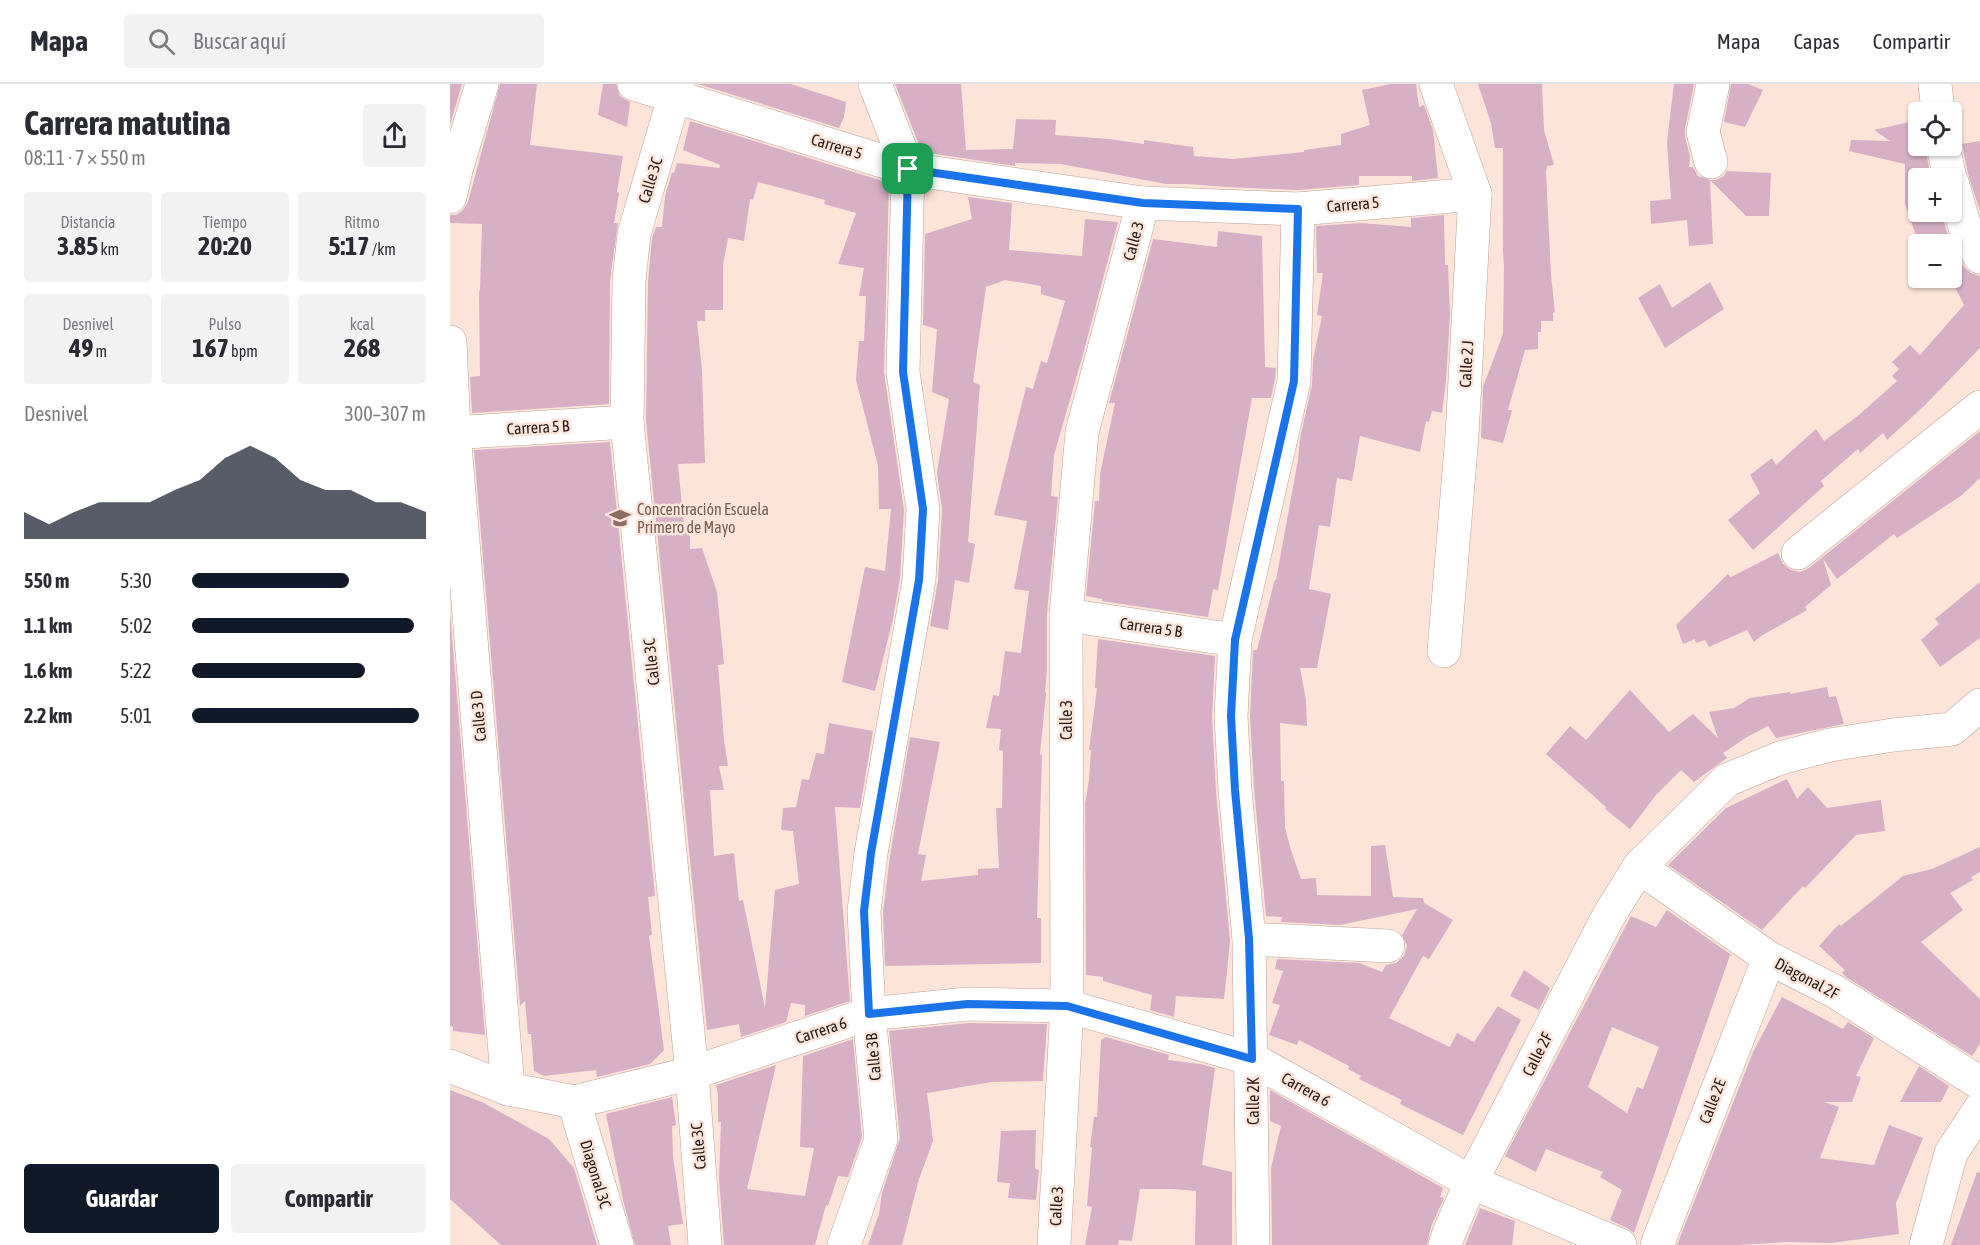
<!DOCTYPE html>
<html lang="es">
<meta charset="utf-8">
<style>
:root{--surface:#fff;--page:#f2f2f3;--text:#2b2b33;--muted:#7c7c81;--line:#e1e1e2;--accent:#111827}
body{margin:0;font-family:"Asap Condensed",sans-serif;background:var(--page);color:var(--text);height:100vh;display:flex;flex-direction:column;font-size:22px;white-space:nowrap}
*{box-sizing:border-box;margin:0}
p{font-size:20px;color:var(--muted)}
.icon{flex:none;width:33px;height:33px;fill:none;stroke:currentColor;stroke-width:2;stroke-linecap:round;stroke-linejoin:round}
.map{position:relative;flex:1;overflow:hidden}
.panel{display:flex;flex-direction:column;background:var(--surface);width:450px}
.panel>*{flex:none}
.buttons{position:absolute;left:1458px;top:18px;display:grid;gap:12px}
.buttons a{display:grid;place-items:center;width:54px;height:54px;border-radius:6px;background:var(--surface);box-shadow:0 2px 4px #0004;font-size:30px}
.pin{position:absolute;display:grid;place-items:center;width:51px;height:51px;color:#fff;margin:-26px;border-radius:12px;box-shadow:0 3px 9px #0006}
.round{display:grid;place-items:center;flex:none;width:63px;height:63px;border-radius:6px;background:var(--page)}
.overview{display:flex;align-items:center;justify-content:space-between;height:102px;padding:0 24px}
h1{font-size:33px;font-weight:700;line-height:45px}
.metrics{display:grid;grid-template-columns:repeat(3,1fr);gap:9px;height:102px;padding:6px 24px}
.metrics div{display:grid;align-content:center;border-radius:6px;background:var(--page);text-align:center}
.metrics b{font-size:26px;font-weight:700}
.metrics small{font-size:16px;font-weight:400}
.metrics p{font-size:16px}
.chart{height:168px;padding:12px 24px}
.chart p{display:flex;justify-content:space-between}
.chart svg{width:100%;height:108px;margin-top:6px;fill:var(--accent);opacity:.7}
.primary-button{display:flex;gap:12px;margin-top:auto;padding:12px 24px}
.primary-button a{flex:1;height:69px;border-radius:6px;background:var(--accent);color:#fff;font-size:24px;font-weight:700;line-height:69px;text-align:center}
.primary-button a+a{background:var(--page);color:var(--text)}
ul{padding:0 24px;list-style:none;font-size:20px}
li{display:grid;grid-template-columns:96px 72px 1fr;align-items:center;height:45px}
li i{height:15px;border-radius:8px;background:var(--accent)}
header{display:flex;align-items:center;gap:36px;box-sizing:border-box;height:84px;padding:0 30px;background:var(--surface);border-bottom:2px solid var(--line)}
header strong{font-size:28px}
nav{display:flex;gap:33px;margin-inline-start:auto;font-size:21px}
.search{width:420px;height:54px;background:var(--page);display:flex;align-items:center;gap:15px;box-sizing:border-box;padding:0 21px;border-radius:6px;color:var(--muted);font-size:22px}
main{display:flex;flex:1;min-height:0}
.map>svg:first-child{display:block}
.building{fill:#d7b0c6;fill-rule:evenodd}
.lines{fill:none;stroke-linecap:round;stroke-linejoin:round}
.street-casing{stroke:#bda294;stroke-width:34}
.secondary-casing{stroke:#bda294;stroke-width:34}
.street{stroke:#fff;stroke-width:33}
.secondary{stroke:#fff;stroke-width:33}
.route-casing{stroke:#fff;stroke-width:12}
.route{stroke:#1a73e8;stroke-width:8}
.labels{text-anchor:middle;stroke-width:5;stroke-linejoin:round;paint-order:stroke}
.street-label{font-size:16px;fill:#251b16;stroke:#fce4d9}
.education-label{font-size:16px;fill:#785e54;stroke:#fce4d9;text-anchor:start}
</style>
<header>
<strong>Mapa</strong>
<div class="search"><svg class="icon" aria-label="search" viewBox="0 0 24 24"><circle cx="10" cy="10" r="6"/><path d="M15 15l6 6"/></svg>Buscar aquí</div>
<nav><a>Mapa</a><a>Capas</a><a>Compartir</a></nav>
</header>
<main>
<section class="panel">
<div class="overview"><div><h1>Carrera matutina</h1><p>08:11 · 7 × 550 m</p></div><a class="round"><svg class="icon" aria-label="share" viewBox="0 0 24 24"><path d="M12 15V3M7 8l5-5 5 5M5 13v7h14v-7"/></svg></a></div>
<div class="metrics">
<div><p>Distancia</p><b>3.85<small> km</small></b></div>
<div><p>Tiempo</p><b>20:20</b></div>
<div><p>Ritmo</p><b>5:17<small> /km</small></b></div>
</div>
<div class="metrics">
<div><p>Desnivel</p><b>49<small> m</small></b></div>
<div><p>Pulso</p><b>167<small> bpm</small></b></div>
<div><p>kcal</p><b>268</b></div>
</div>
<div class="chart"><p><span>Desnivel</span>300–307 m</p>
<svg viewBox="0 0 160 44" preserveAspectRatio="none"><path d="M0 44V33L10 38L20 33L30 29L40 29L50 29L60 24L70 20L80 11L90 6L100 11L110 20L120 24L130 24L140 29L150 29L160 33V44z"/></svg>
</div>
<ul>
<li><b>550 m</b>5:30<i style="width:67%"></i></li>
<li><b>1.1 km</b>5:02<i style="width:95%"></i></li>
<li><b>1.6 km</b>5:22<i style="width:74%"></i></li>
<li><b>2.2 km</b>5:01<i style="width:97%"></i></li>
</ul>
<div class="primary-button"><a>Guardar</a><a>Compartir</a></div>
</section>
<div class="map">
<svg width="1530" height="1161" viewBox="0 0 1530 1161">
<rect width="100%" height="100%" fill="#fce4d9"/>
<g class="building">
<path d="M0,0H12L0,41Z"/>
<path d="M50,0H87L80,61L173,72L167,108L169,109L164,139H168L160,197L159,320L22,329L20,293L30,292L29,208L30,206L32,140L0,139V131H6L13,126L18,118Z"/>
<path d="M153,0H166L170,12L180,18L177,43L148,31Z"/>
<path d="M248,0H341L396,18L394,33L389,44Z"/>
<path d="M445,0H511L516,66L563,65L566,35L606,36L605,51L659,55L694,60V56L743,63L744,72L784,75L854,68V66L891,61V50L920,41L912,6L941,0H966L969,23L974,21L983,46L988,94L962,97V92H909V101L848,106L777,103L737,100H716L611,80L565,79V82L472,68Z"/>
<path d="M1028,0H1092L1094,46L1104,81L1097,82L1096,88L1101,191L1105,228L1103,229V237H1091V248H1088V265L1075,266L1058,326H1062L1053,359L1031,354L1033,303L1053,250L1054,183L1053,167V64H1045L1041,39Z"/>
<path d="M1224,0H1244L1235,44V52L1240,73L1239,83H1243L1248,92L1260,96L1263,160L1239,162L1237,136L1201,140L1200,117L1221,115L1217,58Z"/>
<path d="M1281,0H1298L1313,6L1295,43L1274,38Z"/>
<path d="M1468,36V62H1475L1481,94H1468V128H1491L1499,155L1485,160H1469L1455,120V80L1399,67L1401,56L1440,57L1424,46Z"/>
<path d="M240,37L439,99L434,288L454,426L450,494L443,535L425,607L392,598L415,483L435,487L441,425H429L428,382L406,296L409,257H414L416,212H409L414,184L388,180L406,129L374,120L375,116L308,98L303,116L300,115L294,157L278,154L273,181V226H255V237H247L252,287L255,379L228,380L234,442L240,441V465L252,464L267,508L274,580L268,581L274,656L278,682H269L274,706H260L264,772L284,769L289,817L293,816L315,924L325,806L349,800L343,747L331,746L333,724L346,723L352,695L359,696L366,669L374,670L379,639L423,647L410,724L385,723L400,917L355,932V921L341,919L336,938L291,953L289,940L257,946L196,337L198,198L202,154L206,143H212L215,112L222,88L224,89L227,79L269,84L270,81L233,66Z"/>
<path d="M1530,57V127L1518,90L1512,60Z"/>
<path d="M1277,87L1321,89L1319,132H1296L1260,96H1266L1274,92Z"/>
<path d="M518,113L562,119L559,166L632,172L635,135L668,138L632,274L604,371L601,412L608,413L597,529V586L595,608L596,609L590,670L592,671L587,834H591V879L435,882L433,828L440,772L460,653L490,658L468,770L476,771L471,797L528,791V785L549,784L546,724H552L553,667L549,666L551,645L536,644L543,611L549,612L555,567L571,569L579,507L564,505L577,437L544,431L576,303L583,305L591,277L597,279L615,217L591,210V202L555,196L536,203L523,298L530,301L518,458L525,460L519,499L505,496L498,546L480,542L488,497L492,426L487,389L499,315L482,308L487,245L473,241L475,150L522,135Z"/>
<path d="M994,131L995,181H998L1000,230L996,297L992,329L982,327L979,338L976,337L970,368L910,352L902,397L887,394L880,443L869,441L859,505L881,510L867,584H850L856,616L857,642L830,639L831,697H834L835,744L841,766L851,795L866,794L867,811L921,812V762L935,761L943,813L973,814L974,819L1003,836L979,875L973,872L939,934L1000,963L1007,949L1024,958L1048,922L1071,936L1013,1051L950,1020L952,1016L909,995L911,992L898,985L899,982L849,956L847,961L819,951L830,921L822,919L833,887L825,885L827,875L909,879L932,888L936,881L946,879L954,872L957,862L952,851L967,825L890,841L831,838L832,833L816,832L804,705L800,632L803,566H807L825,495L826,496L848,376L850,354L862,301L863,276L872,232L867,231L873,189H867L866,142L911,139L961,143V134Z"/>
<path d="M768,147L812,152L815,283L826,284L825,295L821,314H802L768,506L763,505L758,533L652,517V515L636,512L645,417H649L650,390L665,319H659L703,155L767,163Z"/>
<path d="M1502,161L1514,183L1521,189L1530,192V264L1475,321L1437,356L1433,349L1410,369L1408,365L1371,397L1374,402L1303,466L1278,436L1310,409L1300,391L1322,374L1326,381L1366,345L1374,357L1409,331L1447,297L1442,292L1449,285L1442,278L1460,261L1470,271L1514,221L1502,197Z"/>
<path d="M1260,198L1274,225L1215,264L1188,214L1210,200L1222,224Z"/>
<path d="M1530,347V394L1512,411L1447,454L1444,450L1387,495L1373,475L1381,501L1355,523L1357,526L1311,552L1304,558L1297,546L1259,563L1255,556L1246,559L1245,555L1233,560L1226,541L1278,490L1281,493L1328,469L1333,480L1341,486L1350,488L1359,484Z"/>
<path d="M160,358L205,812L198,813L202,851L199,852L214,966L200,980L147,993L146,986L94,992L84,987L81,950H78L75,917L70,922L24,366Z"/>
<path d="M1530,498V554L1490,583L1471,556L1489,540L1485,535Z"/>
<path d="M0,528L35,951L3,947V943L0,942Z"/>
<path d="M648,555L765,572L762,633L766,707L780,856L777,888L774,915L726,912L724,933L700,926L702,911L653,897V893L636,891L635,720L639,696L641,666H639L647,604H645Z"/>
<path d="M1377,603L1379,613L1386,612L1394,640L1326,654L1318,642L1297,653L1273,669L1277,674L1244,698L1231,686L1206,711L1180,745L1155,725L1156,723L1096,670L1120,642L1136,656L1180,606L1219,648L1243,630L1268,654L1259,628L1284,624L1300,614L1340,608V610Z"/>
<path d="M1337,695L1347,715L1358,703L1377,724L1431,716L1435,747L1406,751L1355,804L1353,802L1312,846L1218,781L1276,724Z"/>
<path d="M1530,763V788L1521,793L1523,796L1500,809L1513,826L1471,858L1530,915V960L1522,972L1396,893L1392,889L1395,886L1369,862L1389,840L1391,842L1453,792L1482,785Z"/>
<path d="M1217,826L1283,872L1280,871L1184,1149L1177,1144L1160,1136L1172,1106L1150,1093L1153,1088L1096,1065L1086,1088L1055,1072L1181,832L1206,843ZM1162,943L1209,963L1193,1005L1187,1003L1177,1029L1138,1003Z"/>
<path d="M1074,886L1100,904L1089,926L1060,912Z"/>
<path d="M1332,913L1393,945L1398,938L1424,954L1406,992L1411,993L1402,1018H1374L1389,1023L1370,1074L1424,1081L1439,1041L1473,1054L1446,1119L1449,1150L1381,1159L1336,1158L1288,1161H1227L1303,968Z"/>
<path d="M519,939L597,940L593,997L542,998L477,1009L483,1057L469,1095L452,1161H418L429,1130L432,1109L450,1054L439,947Z"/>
<path d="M656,953L719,971L718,976L750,980L765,984L752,1081L782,1088V1161H745L746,1107L723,1105H690L682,1157L669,1156L668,1161H635L642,1123L637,1122L642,1063H640L644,1033H647L651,956Z"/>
<path d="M403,955L412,1053L398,1093L388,1092L378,1122L376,1121L365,1161H274L269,1095L271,1038H268V1011L266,1001L326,981L297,1105L355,1112L364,1064L350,1063L353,972Z"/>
<path d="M1469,982L1499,1002L1491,1018H1450Z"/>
<path d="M0,1006L32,1018L99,1055L124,1084L147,1161H51L0,1115Z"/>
<path d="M820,1006L993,1104L990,1113L994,1114L981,1143L977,1161H822L821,1084L831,1042L820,1037Z"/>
<path d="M222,1013L226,1041L222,1042L223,1073L233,1140L218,1142L221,1161H185L173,1116L156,1030Z"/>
<path d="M586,1046L585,1085L589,1086L586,1116L558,1114L560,1099L547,1098L551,1047Z"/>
<path d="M1527,1088L1530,1089V1161H1501Z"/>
<path d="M1030,1124L1065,1137L1062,1161H1015Z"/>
</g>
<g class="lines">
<defs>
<g id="street">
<path d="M184,0L458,85L693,119L848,125L1025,110"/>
<path d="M228,0L184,150L179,197L177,338L242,989L255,1161"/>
<path d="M986,0L1025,110L1012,352L994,567"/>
<path d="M1485,0L1488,28"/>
<path d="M1493,62L1500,94"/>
<path d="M1261,78L1253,48L1263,0"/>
<path d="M1502,98L1517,150L1530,173"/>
<path d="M0,113L6,86L32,0"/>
<path d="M0,258L4,348L58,1005"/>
<path d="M0,349L177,338"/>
<path d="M1348,469L1530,323"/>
<path d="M616,531L785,556"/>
<path d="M1189,783L1319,874L1384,907L1530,999"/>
<path d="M799,855L938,862"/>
<path d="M0,982L58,1005L124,1018L242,989L419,930L518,920L617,922L802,975L1021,1098L1170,1161"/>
<path d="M124,1018L167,1161"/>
<path d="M394,1161L431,1055L419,930L414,827L421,769L469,496L473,425L453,288L458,85L425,0"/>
<path d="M604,1161L617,922L616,531L632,348L693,119"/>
<path d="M803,1161L799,855L785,706L781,632L785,556L844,297L848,125"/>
<path d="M995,1161L999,1149L1021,1098L1158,833L1189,783L1277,696L1330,674L1380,661L1443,651L1502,645L1530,621"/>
<path d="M1207,1161L1319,874"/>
</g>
<path id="secondary" d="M1476,1161L1501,1069L1530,1025"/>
</defs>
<use href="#street" class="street-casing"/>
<use href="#secondary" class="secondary-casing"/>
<use href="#street" class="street"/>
<use href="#secondary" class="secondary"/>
</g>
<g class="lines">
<defs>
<path id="route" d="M458,85L693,119L848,125L844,297L785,556L781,632L785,706L799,855L802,975L617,922L518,920L419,930L414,827L421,769L469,496L473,425L453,288Z"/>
</defs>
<use href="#route" class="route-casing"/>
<use href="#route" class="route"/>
</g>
<defs>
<symbol id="school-bare" viewBox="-9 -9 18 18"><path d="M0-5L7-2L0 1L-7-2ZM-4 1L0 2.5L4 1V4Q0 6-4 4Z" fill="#8d6e63" stroke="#fce4d9" stroke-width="2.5" paint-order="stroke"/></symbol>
</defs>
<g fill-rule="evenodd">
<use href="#school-bare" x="155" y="419" width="30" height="30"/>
</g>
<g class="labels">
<g class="street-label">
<text transform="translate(387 62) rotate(17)" y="6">Carrera 5</text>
<text transform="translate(200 96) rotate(-73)" y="6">Calle 3C</text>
<text transform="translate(903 120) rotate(-5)" y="6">Carrera 5</text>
<text transform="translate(683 157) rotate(-75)" y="6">Calle 3</text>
<text transform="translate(1016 280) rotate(-87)" y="6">Calle 2 J</text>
<text transform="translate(88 343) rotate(-3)" y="6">Carrera 5 B</text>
<text transform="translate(701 543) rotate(8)" y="6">Carrera 5 B</text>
<text transform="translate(201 578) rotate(-96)" y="6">Calle 3C</text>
<text transform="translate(28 632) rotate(-95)" y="6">Calle 3 D</text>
<text transform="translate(616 636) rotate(-90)" y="6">Calle 3</text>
<text transform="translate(1357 894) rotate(28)" y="6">Diagonal 2F</text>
<text transform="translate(371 946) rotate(-18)" y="6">Carrera 6</text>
<text transform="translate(1087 970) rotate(-63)" y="6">Calle 2F</text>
<text transform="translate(423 973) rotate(-95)" y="6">Calle 3B</text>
<text transform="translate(856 1005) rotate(29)" y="6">Carrera 6</text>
<text transform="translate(803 1017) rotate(-90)" y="6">Calle 2K</text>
<text transform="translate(1262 1017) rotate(-69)" y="6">Calle 2E</text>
<text transform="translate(248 1062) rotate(-95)" y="6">Calle 3C</text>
<text transform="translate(146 1090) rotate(73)" y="6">Diagonal 3C</text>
<text transform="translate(606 1122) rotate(-87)" y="6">Calle 3</text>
</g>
<g class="education-label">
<text x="187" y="431">Concentración Escuela<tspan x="187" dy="18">Primero de Mayo</tspan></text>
</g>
</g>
</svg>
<div class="buttons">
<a><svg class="icon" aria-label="locate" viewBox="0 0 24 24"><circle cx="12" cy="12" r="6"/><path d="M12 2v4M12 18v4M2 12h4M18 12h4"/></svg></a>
<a>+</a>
<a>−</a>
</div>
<div class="pin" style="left:458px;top:85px;background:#1e9e55"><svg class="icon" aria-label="arrive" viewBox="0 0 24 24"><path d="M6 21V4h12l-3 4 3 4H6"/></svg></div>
</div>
</main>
